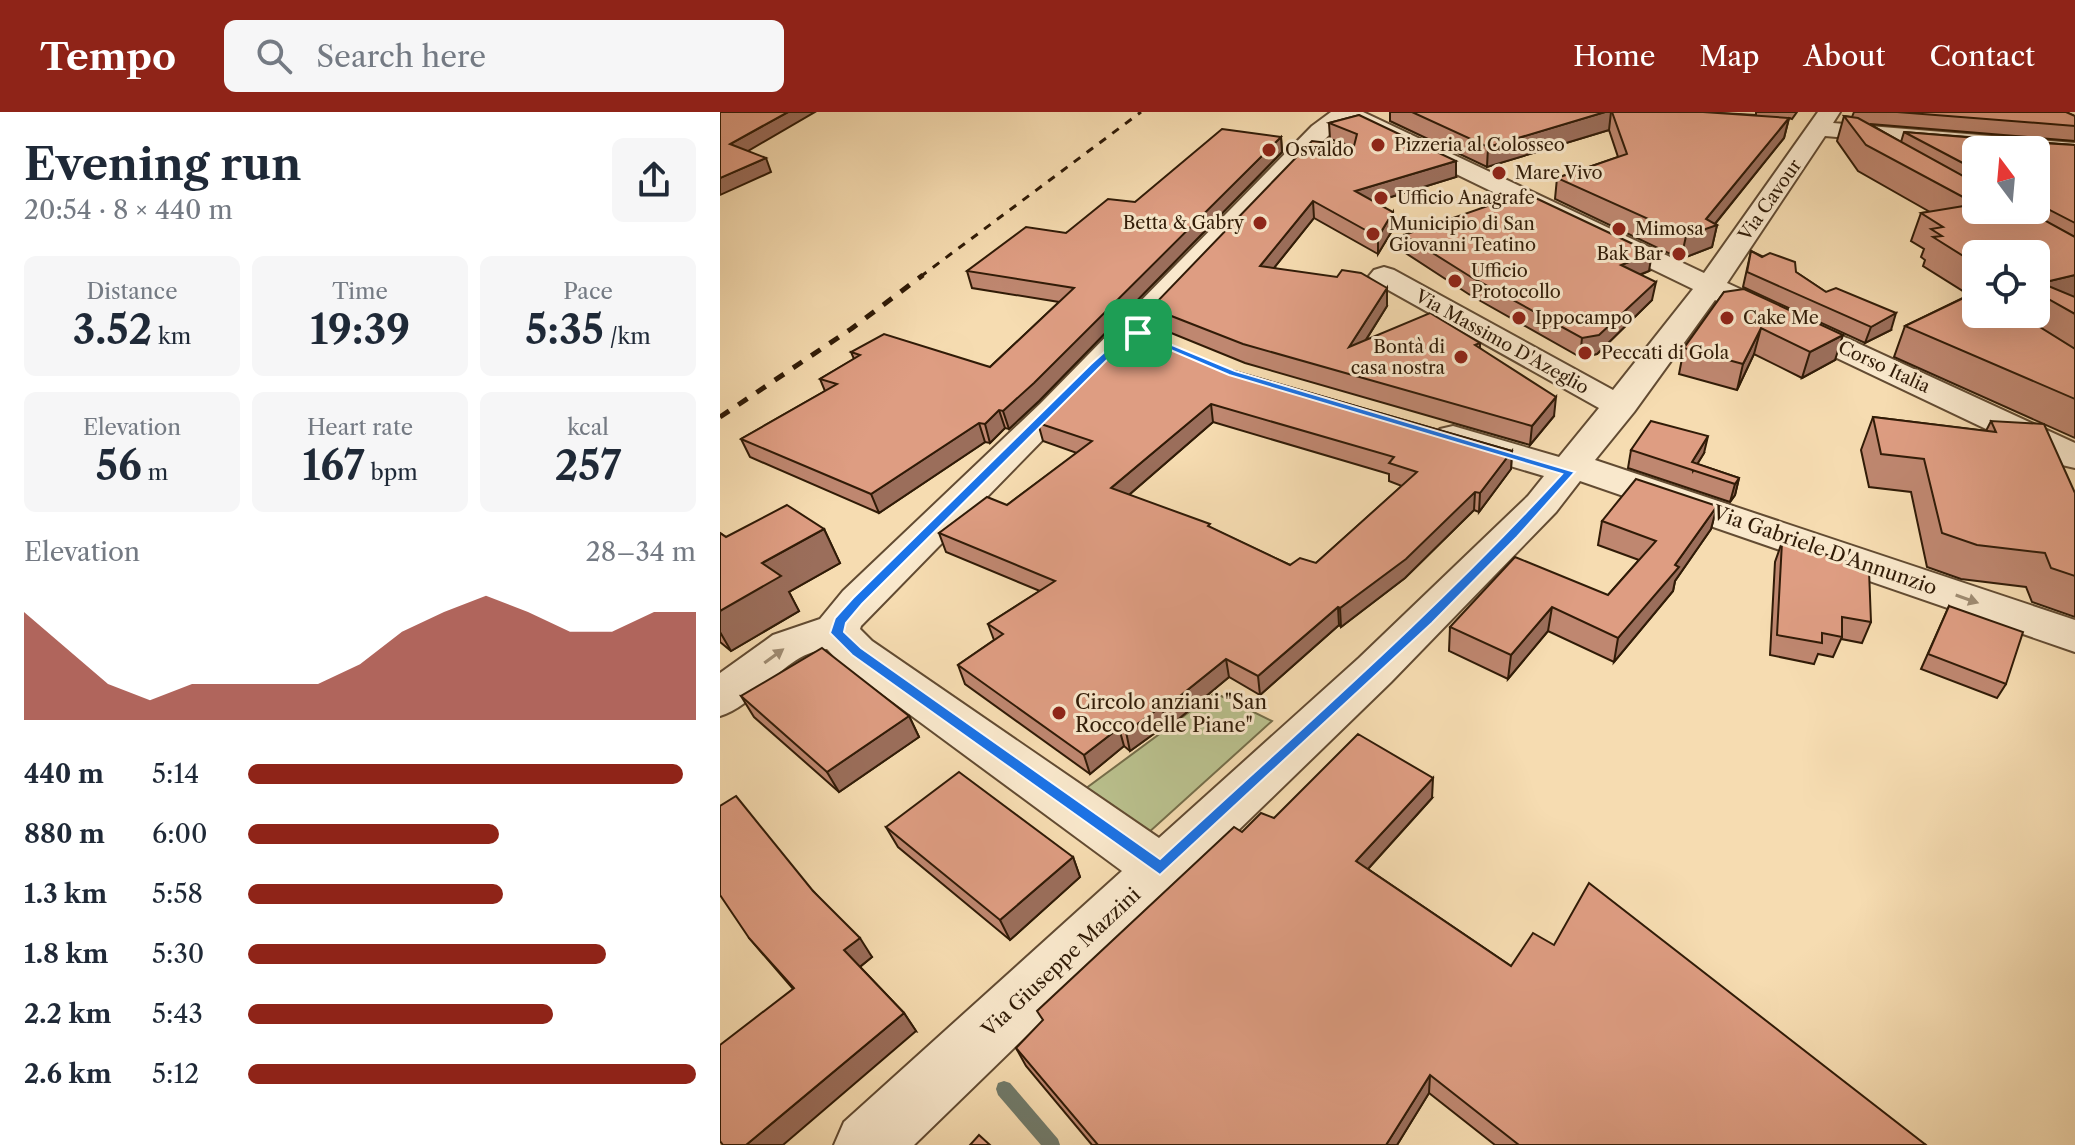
<!DOCTYPE html>
<meta charset="utf-8">
<style>
:root{--surface:#fff;--page:#f6f6f7;--text:#1f2937;--muted:#747a83;--accent:#8f2418}
body{margin:0;font-family:"Libre Caslon Text",serif;background:var(--page);color:var(--text);height:100vh;display:flex;flex-direction:column;font-size:30px;white-space:nowrap}
*{box-sizing:border-box;margin:0}
p{font-size:26px;color:var(--muted)}
.icon{flex:none;width:44px;height:44px;fill:none;stroke:currentColor;stroke-width:2;stroke-linecap:round;stroke-linejoin:round}
.map{position:relative;flex:1;overflow:hidden}
.panel{display:flex;flex-direction:column;background:var(--surface);width:720px}
.panel>*{flex:none}
.needle{width:52px;rotate:344deg}
.controls{position:absolute;left:1242px;top:24px;display:grid;gap:16px}
.controls a{display:grid;place-items:center;width:88px;height:88px;border-radius:12px;background:var(--surface);box-shadow:0 8px 32px #0002;font-size:40px}
.pin{position:absolute;display:grid;place-items:center;width:68px;height:68px;color:#fff;margin:-34px;border-radius:16px;box-shadow:0 4px 12px #0006}
.round{display:grid;place-items:center;flex:none;width:84px;height:84px;border-radius:12px;background:var(--page)}
.summary{display:flex;align-items:center;justify-content:space-between;height:136px;padding:0 24px}
h1{font-size:44px;font-weight:700;line-height:60px}
.metrics{display:grid;grid-template-columns:repeat(3,1fr);gap:12px;height:136px;padding:8px 24px}
.metrics div{display:grid;align-content:center;border-radius:12px;background:var(--page);text-align:center}
.metrics b{font-size:40px;font-weight:700}
.metrics small{font-size:22px;font-weight:400}
.metrics p{font-size:22px}
.chart{height:224px;padding:16px 24px}
.chart p{display:flex;justify-content:space-between}
.chart svg{width:100%;height:144px;margin-top:8px;fill:var(--accent);opacity:.7}
ul{padding:0 24px;list-style:none;font-size:26px}
li{display:grid;grid-template-columns:128px 96px 1fr;align-items:center;height:60px}
li i{height:20px;border-radius:10px;background:var(--accent)}
header{display:flex;align-items:center;gap:48px;box-sizing:border-box;height:112px;padding:0 40px;background:var(--accent);color:#fff}
header strong{font-size:38px}
nav{display:flex;gap:44px;margin-inline-start:auto;font-size:28px}
.search{width:560px;height:72px;background:var(--page);display:flex;align-items:center;gap:20px;box-sizing:border-box;padding:0 28px;border-radius:12px;color:var(--muted);font-size:30px}
main{display:flex;flex:1;min-height:0}
.map>svg:first-child{display:block}
.green{fill:#bac18e;stroke:#756e4a;stroke-width:2}
.lines{fill:none;stroke-linecap:round;stroke-linejoin:round}
.stream{fill:#717b6b;fill-rule:evenodd}
.minor-casing{stroke:#624b32;stroke-width:4}
.minor{fill:#f9e8cc;fill-rule:evenodd}
.rail-far1{stroke:#301b07;stroke-width:3;stroke-dasharray:8 8;stroke-linecap:butt}
.rail{stroke:#301b07;stroke-width:5;stroke-dasharray:11 11;stroke-linecap:butt}
.wall{fill:#bf8770;stroke:#301b07;stroke-width:2;fill-rule:evenodd}
.shaded-wall{fill:#9b6e5b;stroke:#301b07;stroke-width:2}
.building{fill:#de9d82;stroke:#301b07;stroke-width:2;fill-rule:evenodd}
.oneway{fill:#9f8c73}
.route{fill:#1a73e8;stroke:#fff;stroke-width:2;fill-rule:evenodd}
.poi-dot{fill:#8f2418;stroke:#f9e8cc;stroke-width:3}
.labels{text-anchor:middle;stroke-width:6;stroke-linejoin:round;paint-order:stroke}
.far-poi-label{font-size:18px;fill:#301b07;stroke:#f9e8cc;text-anchor:start}
.far-street-label{font-size:18px;fill:#301b07;stroke:#f9e8cc}
.street-label{font-size:20px;fill:#301b07;stroke:#f9e8cc}
.poi-label{font-size:20px;fill:#301b07;stroke:#f9e8cc;text-anchor:start}
</style>
<header>
<strong>Tempo</strong>
<div class="search"><svg class="icon" aria-label="search" viewBox="0 0 24 24"><circle cx="10" cy="10" r="6"/><path d="M15 15l6 6"/></svg>Search here</div>
<nav><a>Home</a><a>Map</a><a>About</a><a>Contact</a></nav>
</header>
<main>
<section class="panel">
<div class="summary"><div><h1>Evening run</h1><p>20:54 · 8 × 440 m</p></div><a class="round"><svg class="icon" aria-label="share" viewBox="0 0 24 24"><path d="M12 15V3M7 8l5-5 5 5M5 13v7h14v-7"/></svg></a></div>
<div class="metrics">
<div><p>Distance</p><b>3.52<small> km</small></b></div>
<div><p>Time</p><b>19:39</b></div>
<div><p>Pace</p><b>5:35<small> /km</small></b></div>
</div>
<div class="metrics">
<div><p>Elevation</p><b>56<small> m</small></b></div>
<div><p>Heart rate</p><b>167<small> bpm</small></b></div>
<div><p>kcal</p><b>257</b></div>
</div>
<div class="chart"><p><span>Elevation</span>28–34 m</p>
<svg viewBox="0 0 160 44" preserveAspectRatio="none"><path d="M0 44V11L10 22L20 33L30 38L40 33L50 33L60 33L70 33L80 27L90 17L100 11L110 6L120 11L130 17L140 17L150 11L160 11V44z"/></svg>
</div>
<ul>
<li><b>440 m</b>5:14<i style="width:97%"></i></li>
<li><b>880 m</b>6:00<i style="width:56%"></i></li>
<li><b>1.3 km</b>5:58<i style="width:57%"></i></li>
<li><b>1.8 km</b>5:30<i style="width:80%"></i></li>
<li><b>2.2 km</b>5:43<i style="width:68%"></i></li>
<li><b>2.6 km</b>5:12<i style="width:100%"></i></li>
</ul>
</section>
<div class="map">
<svg width="1355" height="1033" viewBox="0 0 1355 1033">
<rect width="100%" height="100%" fill="#f6dcb1"/>
<filter id="stains"><feTurbulence type="fractalNoise" baseFrequency=".0025" numOctaves="4"/><feColorMatrix values="0 0 0 0 .2 0 0 0 0 .09 0 0 0 0 .02 0 0 0 .5 -.17"/></filter>
<radialGradient id="worn" r=".72"><stop offset=".6" stop-color="#630" stop-opacity="0"/><stop offset="1" stop-color="#630" stop-opacity=".3"/></radialGradient>
<path class="green" d="M495,581L552,609L427,722L365,677Z"/>
<g class="lines">
<path class="stream" d="M284,969L290,971L338,1027L340,1033H321L278,983L276,977L278,971Z"/>
<defs>
<path id="minor" d="M611,0H643L984,161L1098,0H1120L1113,11L1355,31V45L1316,42V38H1268L1105,24L1007,171L1355,331V356L1342,353L995,188L914,300L875,348L1355,508V540L860,369L836,400L671,570L194,1033H114L124,1010L402,759L120,551L107,537C63,541 39,592 0,604V561L53,523L100,507L123,479L321,291L592,14ZM627,9L973,177L893,278L674,158L664,155L654,158L649,164L654,170L879,296L839,345L733,314L720,317L715,325L720,333L824,364L808,384L639,546L439,726L152,529L140,517L141,514L345,305L608,24Z"/>
</defs>
<use href="#minor" class="minor-casing"/>
<use href="#minor" class="minor"/>
<path class="rail-far1" d="M200,165L421,0"/>
<path class="rail" d="M0,305L131,217L203,163"/>
</g>
<g class="wall">
<path d="M670,0H983L1036,3V0H1077L1072,7L1069,6L1064,26L995,112L997,113L992,135L961,147L835,87L837,66L898,45L889,18L767,55L670,9Z"/>
<path d="M1134,0H1346L1355,4V29L1150,12L1181,30L1184,20L1355,33V326L1174,245L1185,214L1249,183L1203,154L1205,148L1201,145L1204,137L1191,129L1201,101L1210,100L1138,59L1117,29L1124,4L1132,5ZM1256,38H1316V98H1256ZM1256,142H1316V202H1256Z"/>
<path d="M639,3L736,65L655,90L673,117L658,142L594,106L554,156L667,194L646,228L760,231V236L834,304L810,333L525,251L434,214L431,196L628,33L610,27L609,11Z"/>
<path d="M561,25L562,40L319,289L289,317L285,316L270,331L265,330L159,401L30,345L21,327L105,279L100,267L134,247L131,240L270,255L339,190L252,176L247,159L346,121Z"/>
<path d="M684,123L929,159L920,163L932,188L877,242L860,245L750,183L684,140Z"/>
<path d="M1031,139L1076,160L1106,180L1171,218L1145,231L1023,175Z"/>
<path d="M1004,180L1115,248L1082,266L1034,242L1017,278L959,262L964,236Z"/>
<path d="M497,254L792,339L791,357L759,400L754,398L685,466L621,515L619,513L540,583L509,565L449,615L446,613L410,639L404,634L370,662L245,572L238,553L274,528L268,512L320,479L226,440L219,421L287,393L357,341L323,329L318,311ZM493,310L669,362V369L682,374L596,451L570,453L491,416L409,383Z"/>
<path d="M1153,305L1266,319L1271,309L1355,381V505L1312,490L1306,475L1241,467L1207,455L1191,380L1149,375L1141,338Z"/>
<path d="M911,338L984,341L977,352L1019,366L1015,383L1010,390L908,356Z"/>
<path d="M997,394L991,417L955,469L953,479L894,550L828,519L788,567L729,539L730,515L888,483L919,448L878,433L882,409Z"/>
<path d="M104,417L120,451L69,480L79,499L11,539L0,530V421L6,425Z"/>
<path d="M1062,430L1099,440L1151,510L1142,531L1121,527L1113,545L1098,542L1094,552L1050,543L1055,450Z"/>
<path d="M1229,494L1286,572L1277,586L1201,557Z"/>
<path d="M21,584L189,604L199,625L119,680L34,605Z"/>
<path d="M712,686L648,757L791,854L1206,1033H775L709,981L677,1033H372L306,954L296,936L522,720L554,706Z"/>
<path d="M166,715L353,745L360,765L290,828L178,735Z"/>
<path d="M93,779L152,845L140,855L184,901L196,919L73,877L29,826Z"/>
</g>
<g class="shaded-wall">
<path d="M68,0H95L16,46L10,32Z"/>
<path d="M885,0H891L889,18L767,55L768,35Z"/>
<path d="M1069,6L1064,26L993,114L997,113L992,135L961,147L966,124L986,107Z"/>
<path d="M561,25L562,40L319,289L289,317L283,299Z"/>
<path d="M46,46L51,60L0,83V66Z"/>
<path d="M736,49V65L635,96V79Z"/>
<path d="M593,89L594,106L541,172L540,154Z"/>
<path d="M673,100V117L658,142V125Z"/>
<path d="M932,141L929,159L898,171L901,153Z"/>
<path d="M1355,163V190L1321,171Z"/>
<path d="M936,170L932,188L877,242L860,245L862,226Z"/>
<path d="M667,176V194L630,253L629,235Z"/>
<path d="M1176,201L1171,218L1145,231L1151,215Z"/>
<path d="M1041,216L1034,242L1017,278L1023,252Z"/>
<path d="M1123,223L1115,248L1082,266L1090,240Z"/>
<path d="M836,285L834,304L810,333L812,314Z"/>
<path d="M491,292L493,310L396,394L391,376Z"/>
<path d="M279,298L285,316L270,331L265,312Z"/>
<path d="M259,311L265,330L159,401L151,382Z"/>
<path d="M988,324L984,341L973,359L972,350Z"/>
<path d="M792,339L791,357L759,400L760,381Z"/>
<path d="M1019,366L1015,383L1010,390L1015,372Z"/>
<path d="M755,380L754,398L685,466L621,515L620,496Z"/>
<path d="M997,394L991,417L955,469L953,479L894,550L898,526L955,453Z"/>
<path d="M104,417L120,451L69,480L79,499L11,539L0,520V499L42,451Z"/>
<path d="M618,495L619,513L540,583L538,564Z"/>
<path d="M832,495L828,519L788,567L791,543Z"/>
<path d="M506,547L509,565L449,615L445,596Z"/>
<path d="M442,594L446,613L410,639L406,620Z"/>
<path d="M189,604L199,625L119,680L107,660Z"/>
<path d="M399,616L404,634L370,662L364,643Z"/>
<path d="M713,666L712,686L637,769L636,749Z"/>
<path d="M353,745L360,765L290,828L280,808Z"/>
<path d="M140,826L152,845L137,857L124,838Z"/>
<path d="M184,901L196,919L63,1033H26Z"/>
<path d="M710,963L709,981L677,1033H666Z"/>
</g>
<g class="building">
<path d="M0,0H68L10,32L46,46L0,66Z"/>
<path d="M692,0H885L768,35Z"/>
<path d="M892,0H983L1069,6L986,107L997,113L966,124L837,66L907,42Z"/>
<path d="M1177,0H1346L1355,4V14Z"/>
<path d="M639,3L736,49L635,79L673,100L658,125L593,89L540,154L617,165L622,158L641,161L667,176L629,235L710,201L760,231L755,233L836,285L812,314L523,232L431,196L592,29L634,34L637,22L609,11Z"/>
<path d="M1124,4L1138,6L1256,71V92L1146,33Z"/>
<path d="M502,17L561,25L314,271L283,299L279,298L265,312L259,311L151,382L21,327L117,272L100,267L140,243L131,240L164,222L270,255L354,176L247,159L306,115L346,121L388,87L415,90Z"/>
<path d="M1184,20L1269,27H1319L1322,31L1355,33V111L1316,91V38H1256V58Z"/>
<path d="M805,81L932,141L901,153L936,170L879,223L862,226L751,165L684,123Z"/>
<path d="M1256,92V98H1306L1355,125V163L1321,171L1355,185V202L1316,180V142H1256V152L1213,125L1222,124L1211,117L1223,115L1201,101Z"/>
<path d="M1031,139L1042,145L1050,141L1075,150L1076,160L1106,180L1116,176L1176,201L1151,215L1027,160Z"/>
<path d="M1024,177L1123,223L1090,240L1041,216L1023,252L964,236L1004,180Z"/>
<path d="M1256,180V202H1299L1355,237V287L1185,214Z"/>
<path d="M412,219L497,254L792,339L760,381L755,380L686,447L620,496L618,495L538,564L506,547L445,596L442,594L406,620L399,616L364,643L238,553L283,522L268,512L335,469L219,421L267,385L287,393L372,329L318,311ZM491,292L674,345L669,351L697,360L596,451L580,446L570,453L488,414L490,412L391,376Z"/>
<path d="M1153,305L1276,320L1271,309L1324,312L1355,381V464L1331,456L1325,441L1257,433L1222,421L1204,347L1161,342Z"/>
<path d="M931,309L988,324L972,350L1019,366L1015,372L911,338Z"/>
<path d="M916,367L997,394L955,453L959,455L898,526L832,495L791,543L730,515L795,445L888,483L936,429L882,409Z"/>
<path d="M67,393L104,417L42,451L61,464L0,499V421L6,425Z"/>
<path d="M1062,430L1100,436L1099,440L1149,458L1151,510L1122,505V525L1102,521V531L1057,523Z"/>
<path d="M1229,494L1303,520L1286,572L1208,542Z"/>
<path d="M102,536L189,604L107,660L21,584Z"/>
<path d="M638,622L713,666L636,749L791,854L813,821L834,833L869,771L1206,1033H799L710,963L666,1033H378L296,936L323,908L317,899L514,715L522,720L541,701L554,706Z"/>
<path d="M239,660L353,745L280,808L166,715Z"/>
<path d="M16,684L93,779L140,826L124,838L184,901L26,1033H3L0,1029V933L74,876L29,826L0,783V694Z"/>
<path d="M259,1023L270,1033H250Z"/>
</g>
<defs><path id="oneway-solid" d="M-6-.8H1V-3.2L6.5 0L1 3.2V.8H-6Z" transform="scale(2)"/></defs>
<g class="oneway">
<use href="#oneway-solid" transform="translate(1247 487) rotate(19)"/>
<use href="#oneway-solid" transform="translate(54 544) rotate(-36)"/>
</g>
<path class="route" d="M411,216L515,259L855,360L797,425L712,511L440,763L132,543L110,521L115,506L133,486L371,252ZM413,222L509,263L842,362C717,499 576,621 440,747L141,536L124,520L126,511L142,492Z"/>
<g class="poi-dot">
<circle cx="658" cy="33" r="8"/>
<circle cx="549" cy="38" r="8"/>
<circle cx="779" cy="61" r="8"/>
<circle cx="661" cy="86" r="8"/>
<circle cx="540" cy="111" r="8"/>
<circle cx="899" cy="117" r="8"/>
<circle cx="653" cy="122" r="8"/>
<circle cx="959" cy="142" r="8"/>
<circle cx="735" cy="169" r="8"/>
<circle cx="799" cy="206" r="8"/>
<circle cx="1007" cy="206" r="8"/>
<circle cx="865" cy="241" r="8"/>
<circle cx="741" cy="245" r="8"/>
<circle cx="339" cy="601" r="8"/>
</g>
<g class="labels">
<g class="far-poi-label">
<text x="674" y="39">Pizzeria al Colosseo</text>
<text x="565" y="44">Osvaldo</text>
<text x="795" y="67">Mare Vivo</text>
<text x="677" y="92">Ufficio Anagrafe</text>
<text x="524" y="117" text-anchor="end">Betta &amp; Gabry</text>
<text x="669" y="118">Municipio di San<tspan x="669" dy="21">Giovanni Teatino</tspan></text>
<text x="915" y="123">Mimosa</text>
<text x="943" y="148" text-anchor="end">Bak Bar</text>
<text x="751" y="165">Ufficio<tspan x="751" dy="21">Protocollo</tspan></text>
<text x="815" y="212">Ippocampo</text>
<text x="1023" y="212">Cake Me</text>
<text x="725" y="241" text-anchor="end">Bontà di<tspan x="725" dy="21">casa nostra</tspan></text>
<text x="881" y="247">Peccati di Gola</text>
</g>
<g class="far-street-label">
<text transform="translate(1050 88) rotate(-55)" y="6">Via Cavour</text>
<text transform="translate(782 230) rotate(29)" y="6">Via Massimo D'Azeglio</text>
<text transform="translate(1164 255) rotate(25)" y="6">Corso Italia</text>
</g>
<g class="street-label">
<text transform="translate(1105 438) rotate(19)" y="7">Via Gabriele D'Annunzio</text>
<text transform="translate(341 850) rotate(-43)" y="7">Via Giuseppe Mazzini</text>
</g>
<g class="poi-label">
<text x="355" y="597">Circolo anziani "San<tspan x="355" dy="23">Rocco delle Piane"</tspan></text>
</g>
</g>
<rect width="100%" height="100%" filter="url(#stains)"/>
<rect width="100%" height="100%" fill="url(#worn)"/>
</svg>
<div class="controls">
<a><svg class="needle" viewBox="-14 -14 28 28"><path d="M0-13l5 13h-10z" fill="#e53935"/><path d="M0 13l5-13h-10z" fill="#747a83"/></svg></a>
<a><svg class="icon" aria-label="locate" viewBox="0 0 24 24"><circle cx="12" cy="12" r="6"/><path d="M12 2v4M12 18v4M2 12h4M18 12h4"/></svg></a>
</div>
<div class="pin" style="left:418px;top:221px;background:#1e9e55"><svg class="icon" aria-label="arrive" viewBox="0 0 24 24"><path d="M6 21V4h12l-3 4 3 4H6"/></svg></div>
</div>
</main>
